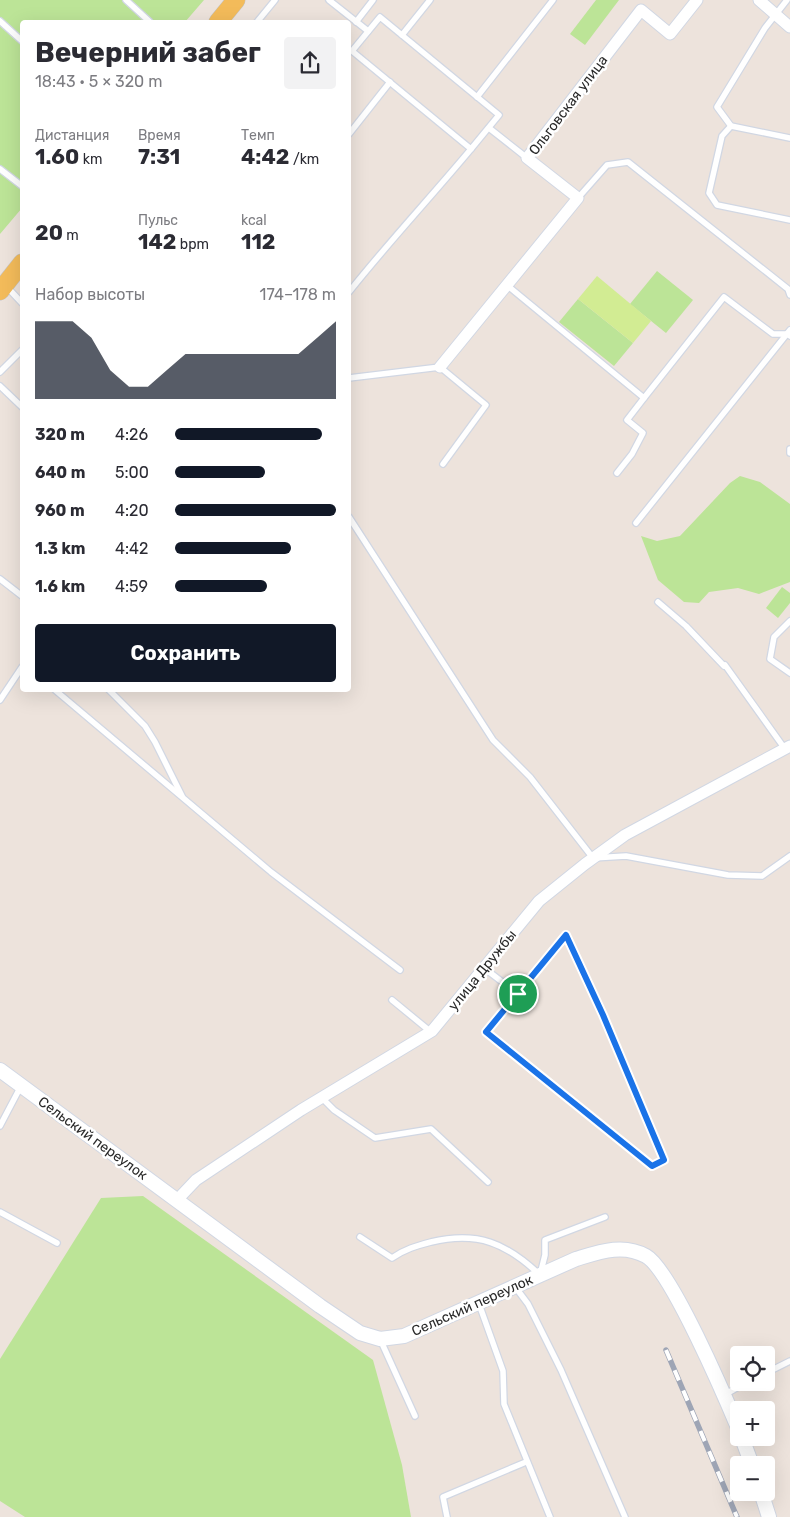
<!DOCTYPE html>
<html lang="ru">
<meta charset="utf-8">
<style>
:root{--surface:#fff;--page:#f2f2f3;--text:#2b2b33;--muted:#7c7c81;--accent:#111827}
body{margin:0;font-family:Rubik,sans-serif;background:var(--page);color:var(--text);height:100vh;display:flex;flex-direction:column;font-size:19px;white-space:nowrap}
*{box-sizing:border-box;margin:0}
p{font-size:16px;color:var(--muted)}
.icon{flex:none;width:28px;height:28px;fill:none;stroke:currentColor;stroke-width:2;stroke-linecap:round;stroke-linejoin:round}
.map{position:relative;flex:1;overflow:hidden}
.sheet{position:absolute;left:20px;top:20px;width:331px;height:672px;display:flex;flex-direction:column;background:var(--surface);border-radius:5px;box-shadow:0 5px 20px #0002}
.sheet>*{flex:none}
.buttons{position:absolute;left:730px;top:1346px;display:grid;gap:10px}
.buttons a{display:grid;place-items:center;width:45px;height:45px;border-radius:5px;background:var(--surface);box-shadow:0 5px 20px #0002;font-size:25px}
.pin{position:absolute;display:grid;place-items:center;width:42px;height:42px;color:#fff;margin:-21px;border:2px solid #fff;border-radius:50%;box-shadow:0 1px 5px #0007}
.round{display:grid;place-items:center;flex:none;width:52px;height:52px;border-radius:5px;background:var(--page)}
.overview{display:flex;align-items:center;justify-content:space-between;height:85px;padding:0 15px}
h1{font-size:28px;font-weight:700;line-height:38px}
.stats{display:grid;grid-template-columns:repeat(3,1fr);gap:8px;height:85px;padding:5px 15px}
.stats div{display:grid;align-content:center}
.stats b{font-size:21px;font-weight:700}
.stats small{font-size:14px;font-weight:400}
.stats p{font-size:14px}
.chart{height:140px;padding:10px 15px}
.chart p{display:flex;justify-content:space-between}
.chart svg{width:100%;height:90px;margin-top:5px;fill:var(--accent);opacity:.7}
.cta{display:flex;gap:10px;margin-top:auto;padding:10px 15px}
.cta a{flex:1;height:58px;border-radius:5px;background:var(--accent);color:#fff;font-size:20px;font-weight:700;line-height:58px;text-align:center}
ul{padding:0 15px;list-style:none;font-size:16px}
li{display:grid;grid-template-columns:80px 60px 1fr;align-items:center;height:38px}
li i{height:12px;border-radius:6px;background:var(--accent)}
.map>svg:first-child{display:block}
.green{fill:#bce497}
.pitch{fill:#d2ec93}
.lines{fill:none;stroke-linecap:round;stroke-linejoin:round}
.service-casing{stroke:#d1d7e3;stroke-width:8}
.minor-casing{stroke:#d1d7e3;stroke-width:13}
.tertiary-casing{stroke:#d1d7e3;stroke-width:16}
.primary-casing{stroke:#c3c3c3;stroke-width:19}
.service{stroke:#fff;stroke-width:5.5}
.minor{stroke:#fff;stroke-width:11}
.tertiary{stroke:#fff;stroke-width:14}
.primary{stroke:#f3bb5a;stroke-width:18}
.rail-casing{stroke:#9ea5b5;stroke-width:5.5}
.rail{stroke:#fff;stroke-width:4;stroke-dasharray:11;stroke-linecap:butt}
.route-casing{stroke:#fff;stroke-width:10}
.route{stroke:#1a73e8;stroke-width:6}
.labels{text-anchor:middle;stroke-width:5;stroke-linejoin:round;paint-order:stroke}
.street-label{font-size:14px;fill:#2a2a2a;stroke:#fff}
</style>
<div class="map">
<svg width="790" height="1517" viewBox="0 0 790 1517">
<rect width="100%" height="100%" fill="#ede3dc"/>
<g class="green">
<path d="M0,0H204L185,22H22V208L0,234Z"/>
<path d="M596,0H619L585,45L570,34Z"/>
<path d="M657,271L693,300L666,333L630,304Z"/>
<path d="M578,299L633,343L614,366L559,322Z"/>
<path d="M740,476L760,482L790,504V582L759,594L738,588L709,592L699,603L684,602L658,580L641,536L657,541L680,536L730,483Z"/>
<path d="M782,587L790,593V603L778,618L766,608Z"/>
<path d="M143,1196L373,1360L402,1465L411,1517H25L0,1501V1359L101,1198Z"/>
</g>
<path class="pitch" d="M597,276L651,321L633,343L578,299Z"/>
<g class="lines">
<defs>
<g id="service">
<path d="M126,0L150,22"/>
<path d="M329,0L368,31"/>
<path d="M787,0L765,28L717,107L731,126L790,138"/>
<path d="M380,17L499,115L471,149L352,51Z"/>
<path d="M0,21L22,41"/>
<path d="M257,22L275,0"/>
<path d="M356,22L373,0"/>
<path d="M402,35L430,0"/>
<path d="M477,97L553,0"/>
<path d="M731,126L722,136L709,193L717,205L790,220"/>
<path d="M489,128L527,158"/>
<path d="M349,134L390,82"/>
<path d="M0,169L22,186"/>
<path d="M578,198L607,165L628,162L788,289L790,295"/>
<path d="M508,286L644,398L724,297L773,334H787L790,336"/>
<path d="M7,287L22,303"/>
<path d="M349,292C388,243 431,197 471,149"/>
<path d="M0,372L22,350"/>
<path d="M349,378L440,367L486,405L443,464"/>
<path d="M0,386L22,407"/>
<path d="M790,449V453"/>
<path d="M617,473L632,454L643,433L627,420L644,398"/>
<path d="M349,517L493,740L530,777L593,858L626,856L728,875L762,876L790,856"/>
<path d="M636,523L790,330"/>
<path d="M0,579L22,596"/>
<path d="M658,602L686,626L724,666L725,665L785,749"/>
<path d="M790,621L774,637L770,659L790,673"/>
<path d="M55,690L271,872L400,970"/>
<path d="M109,690L145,726L155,742L182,796"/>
<path d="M0,700L22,667"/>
<path d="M484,968L518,994L486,1032L652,1166L664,1160L603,1015L566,935L518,994"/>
<path d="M392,1000L431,1032"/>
<path d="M321,1097L334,1110L375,1138L431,1129L488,1182"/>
<path d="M0,1126L21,1086"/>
<path d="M0,1212L57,1243"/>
<path d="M360,1237L392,1258C405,1249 416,1246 431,1242C478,1231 506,1243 540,1275L545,1255V1240L605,1217"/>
<path d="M516,1288L528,1304L561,1370L625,1517"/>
<path d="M479,1304L503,1371L504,1404L550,1517"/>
<path d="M380,1339L415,1416"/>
<path d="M766,1373L790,1361"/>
<path d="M724,1395L747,1382"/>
<path d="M447,1517L443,1497L526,1462"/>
</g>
<g id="minor">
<path d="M759,0L790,27"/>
<path d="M440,367L578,198L527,158L641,10L670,34L697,0"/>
<path d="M177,1200L196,1180L301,1110L432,1031L539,901L585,864L625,835L790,746"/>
</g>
<g id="tertiary">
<path d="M0,1070L320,1306L360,1333L380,1339L404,1336L576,1259C599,1252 623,1243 646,1256C671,1270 726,1399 739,1430"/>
<path d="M742,1438L752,1465"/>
<path d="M761,1492L769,1517"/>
</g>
<g id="primary">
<path d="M218,22L236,0"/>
<path d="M0,291L22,263"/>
</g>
</defs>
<use href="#service" class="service-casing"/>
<use href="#minor" class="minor-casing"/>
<use href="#tertiary" class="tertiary-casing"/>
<use href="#primary" class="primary-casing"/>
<use href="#service" class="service"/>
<use href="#minor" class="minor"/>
<use href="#tertiary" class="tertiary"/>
<use href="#primary" class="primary"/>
<defs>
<path id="rail" d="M666,1350L737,1517"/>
</defs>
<use href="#rail" class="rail-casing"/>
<use href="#rail" class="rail"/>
</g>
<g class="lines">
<defs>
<path id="route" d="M566,935L603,1015L664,1160L652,1166L486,1032Z"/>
</defs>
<use href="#route" class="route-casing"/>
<use href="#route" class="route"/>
</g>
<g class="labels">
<g class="street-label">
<text transform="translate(568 105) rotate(-53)" y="5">Ольговская улица</text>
<text transform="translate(482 970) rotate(-51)" y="5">улица Дружбы</text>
<text transform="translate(93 1138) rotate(36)" y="5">Сельский переулок</text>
<text transform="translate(472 1305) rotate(-24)" y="5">Сельский переулок</text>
</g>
</g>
</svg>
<div class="buttons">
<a><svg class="icon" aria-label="locate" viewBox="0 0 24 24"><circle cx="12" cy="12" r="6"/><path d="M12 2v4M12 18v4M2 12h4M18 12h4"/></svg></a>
<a>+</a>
<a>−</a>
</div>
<div class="pin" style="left:518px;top:994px;background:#1e9e55"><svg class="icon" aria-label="arrive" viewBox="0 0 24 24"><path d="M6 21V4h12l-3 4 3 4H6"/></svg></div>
<section class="sheet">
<div class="overview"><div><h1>Вечерний забег</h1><p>18:43 · 5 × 320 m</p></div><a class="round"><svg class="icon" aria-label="share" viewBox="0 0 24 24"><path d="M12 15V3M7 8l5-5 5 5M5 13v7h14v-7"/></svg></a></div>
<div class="stats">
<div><p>Дистанция</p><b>1.60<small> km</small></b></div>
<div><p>Время</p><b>7:31</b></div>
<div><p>Темп</p><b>4:42<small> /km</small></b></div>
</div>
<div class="stats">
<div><b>20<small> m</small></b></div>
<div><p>Пульс</p><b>142<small> bpm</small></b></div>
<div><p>kcal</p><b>112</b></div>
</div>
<div class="chart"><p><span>Набор высоты</span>174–178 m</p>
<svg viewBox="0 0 160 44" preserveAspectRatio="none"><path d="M0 44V6L10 6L20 6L30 14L40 30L50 38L60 38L70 30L80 22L90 22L100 22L110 22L120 22L130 22L140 22L150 14L160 6V44z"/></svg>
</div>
<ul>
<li><b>320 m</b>4:26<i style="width:91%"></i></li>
<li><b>640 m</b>5:00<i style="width:56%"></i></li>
<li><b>960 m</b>4:20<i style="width:100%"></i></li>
<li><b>1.3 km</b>4:42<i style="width:72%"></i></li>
<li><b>1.6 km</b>4:59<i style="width:57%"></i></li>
</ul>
<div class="cta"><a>Сохранить</a></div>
</section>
</div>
